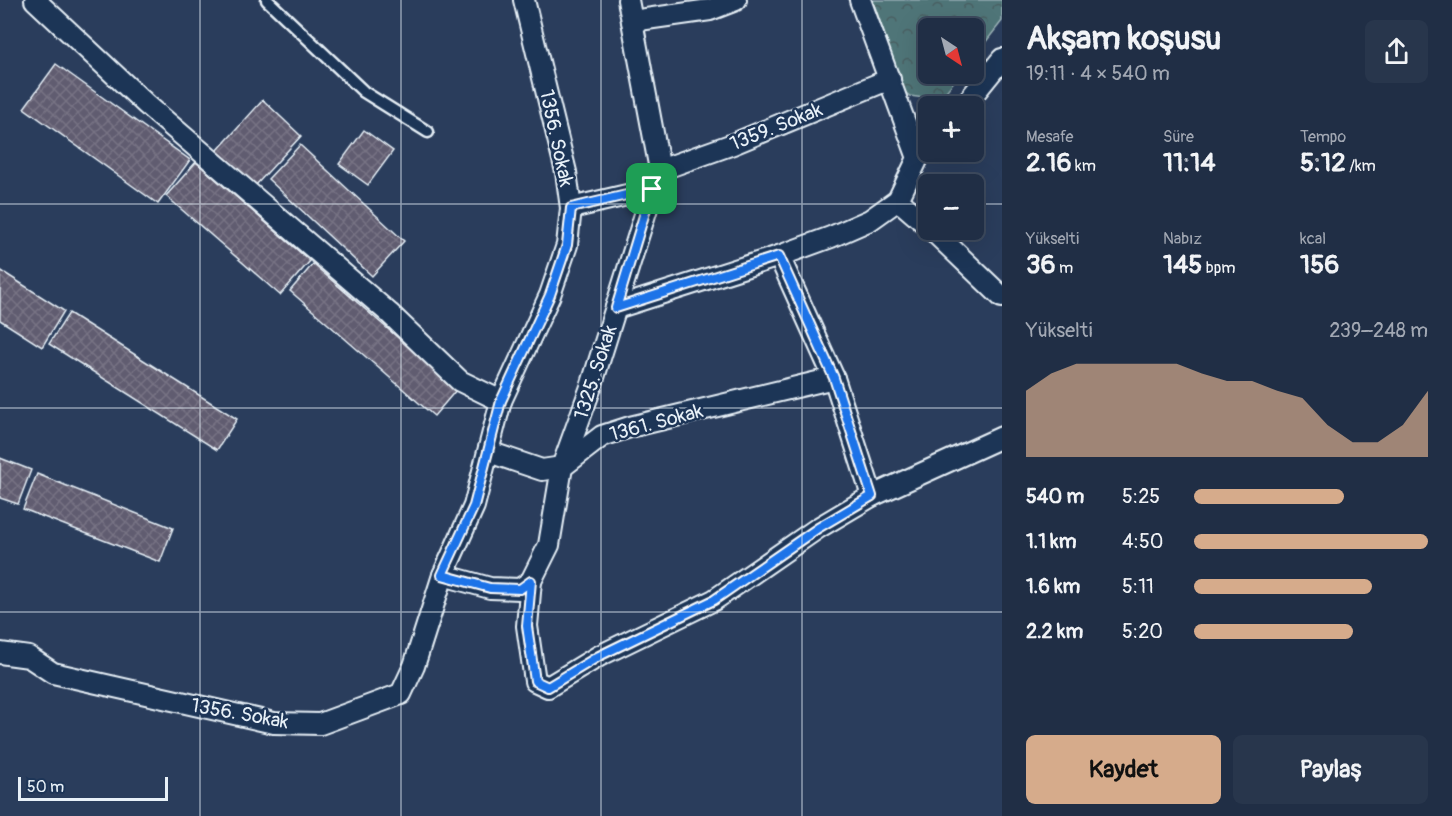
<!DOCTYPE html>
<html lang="tr">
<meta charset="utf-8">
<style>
:root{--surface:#202e45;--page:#28364c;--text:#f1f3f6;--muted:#a2a8b3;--line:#3d4a5e;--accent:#d6ab8b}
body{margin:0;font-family:Pangolin,sans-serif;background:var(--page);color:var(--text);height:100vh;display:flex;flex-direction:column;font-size:22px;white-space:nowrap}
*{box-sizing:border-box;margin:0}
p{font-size:20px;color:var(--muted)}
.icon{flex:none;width:33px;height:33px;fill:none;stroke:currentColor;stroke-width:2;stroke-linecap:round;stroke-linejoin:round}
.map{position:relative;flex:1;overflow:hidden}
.panel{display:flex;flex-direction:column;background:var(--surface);width:450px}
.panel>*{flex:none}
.needle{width:39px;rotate:144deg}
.tools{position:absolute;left:918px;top:18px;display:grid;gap:12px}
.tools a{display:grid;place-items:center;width:66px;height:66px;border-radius:9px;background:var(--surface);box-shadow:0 6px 24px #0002,0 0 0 2px var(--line);font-size:30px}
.scale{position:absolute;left:18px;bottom:15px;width:150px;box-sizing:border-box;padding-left:6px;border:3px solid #e8f1f8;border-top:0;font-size:16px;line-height:21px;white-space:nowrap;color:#e8f1f8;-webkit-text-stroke:4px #1d3557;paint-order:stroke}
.pin{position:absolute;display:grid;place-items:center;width:51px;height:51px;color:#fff;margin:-26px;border-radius:12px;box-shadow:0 3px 9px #0006}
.round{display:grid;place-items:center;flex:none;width:63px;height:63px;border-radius:9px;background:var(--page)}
.head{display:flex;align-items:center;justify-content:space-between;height:102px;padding:0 24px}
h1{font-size:33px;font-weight:800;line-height:45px}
.stats{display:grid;grid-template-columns:repeat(3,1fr);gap:9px;height:102px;padding:6px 24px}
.stats div{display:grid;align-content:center}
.stats b{font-size:26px;font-weight:800}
.stats small{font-size:16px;font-weight:400}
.stats p{font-size:16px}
.chart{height:168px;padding:12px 24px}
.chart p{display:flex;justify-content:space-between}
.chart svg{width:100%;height:108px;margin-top:6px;fill:var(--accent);opacity:.7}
.primary-button{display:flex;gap:12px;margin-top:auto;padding:12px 24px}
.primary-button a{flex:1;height:69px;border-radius:9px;background:var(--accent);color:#111;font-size:24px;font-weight:800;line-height:69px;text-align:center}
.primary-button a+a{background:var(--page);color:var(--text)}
ul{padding:0 24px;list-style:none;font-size:20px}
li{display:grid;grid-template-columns:96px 72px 1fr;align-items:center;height:45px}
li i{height:15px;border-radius:8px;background:var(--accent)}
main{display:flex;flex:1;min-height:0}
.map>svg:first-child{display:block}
.park{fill:url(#park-crowns);stroke:#9cb3b8;stroke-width:1.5}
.building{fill:url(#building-cross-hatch);stroke:#e8f1f8;stroke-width:1.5}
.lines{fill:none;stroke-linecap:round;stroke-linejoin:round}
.lane-casing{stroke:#e8f1f8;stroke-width:15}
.street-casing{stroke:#e8f1f8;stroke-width:24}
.lane{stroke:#1d3557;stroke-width:10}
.street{stroke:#1d3557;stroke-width:20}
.route-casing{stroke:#fff;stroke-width:12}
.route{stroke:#1a73e8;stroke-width:8}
.grid{fill:none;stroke:#e8f1f8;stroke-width:1.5;stroke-opacity:0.55}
.labels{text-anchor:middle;stroke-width:5;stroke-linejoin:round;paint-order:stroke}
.street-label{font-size:20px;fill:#e8f1f8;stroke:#1d3557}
</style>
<main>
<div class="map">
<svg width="1002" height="816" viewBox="0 0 1002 816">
<defs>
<pattern id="park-crowns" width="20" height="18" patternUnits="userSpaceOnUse" patternTransform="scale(1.5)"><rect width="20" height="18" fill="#4f7578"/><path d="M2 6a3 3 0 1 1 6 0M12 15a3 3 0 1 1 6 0" fill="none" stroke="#4a5e61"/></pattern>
<pattern id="building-cross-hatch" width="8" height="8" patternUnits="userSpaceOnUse" patternTransform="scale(1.5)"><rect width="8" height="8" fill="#605b6f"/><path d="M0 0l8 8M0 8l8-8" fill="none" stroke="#777384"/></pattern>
</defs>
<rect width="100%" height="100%" fill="#2a3d5c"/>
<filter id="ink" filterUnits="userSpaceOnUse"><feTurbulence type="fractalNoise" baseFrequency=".0167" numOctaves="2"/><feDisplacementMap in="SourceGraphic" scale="12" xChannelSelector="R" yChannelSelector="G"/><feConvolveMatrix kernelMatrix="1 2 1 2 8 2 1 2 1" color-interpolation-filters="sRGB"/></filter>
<g filter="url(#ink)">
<path class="park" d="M873,0H1002V21L974,57V28H928V74H960L939,100L910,96L902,90Z"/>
<g class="building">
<path d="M56,64L190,160L158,204L24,108Z"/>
<path d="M263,100L301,136L255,186L217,151Z"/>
<path d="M364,130L393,151L368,185L339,164Z"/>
<path d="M300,145L404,241L372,276L268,179Z"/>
<path d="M196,162L310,261L280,295L166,196Z"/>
<path d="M313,264L457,389L434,416L290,291Z"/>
<path d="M0,270L64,311L42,347L0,320Z"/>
<path d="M69,313L237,419L217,450L49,344Z"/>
<path d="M0,458L31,470L18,504L0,498Z"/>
<path d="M37,474L173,528L160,562L23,509Z"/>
</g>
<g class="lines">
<defs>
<path id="lane" d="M267,0L364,92L428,132"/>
<g id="street">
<path d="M35,0L147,105L389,313L460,381L501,401"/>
<path d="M632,21L710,10L736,0"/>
<path d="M964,106L1002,59"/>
<path d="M660,170L733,144L890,79"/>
<path d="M898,200L928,226"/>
<path d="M571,208L653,189"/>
<path d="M932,230L1002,297"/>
<path d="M779,256L834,378L872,496"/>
<path d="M616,308L779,256L831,237L870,220L898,200L918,158L860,0"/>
<path d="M489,452L542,470L562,467L602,436L630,427L834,378"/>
<path d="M443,575L490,588L520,589L531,581L549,545L562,467L591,387L653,189L660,170L628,0"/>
<path d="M531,581L527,626L535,681L548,687L599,656L714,600L818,528L872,496L1002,437"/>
<path d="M0,653L29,657L53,673L274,723L320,724L401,694L414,666L443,575L474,506L501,401L550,295L567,245L571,208L566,172L524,0"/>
</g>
</defs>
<use href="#lane" class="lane-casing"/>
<use href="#street" class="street-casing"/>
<use href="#lane" class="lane"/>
<use href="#street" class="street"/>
</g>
</g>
<g class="lines" filter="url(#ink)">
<defs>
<path id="route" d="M652,189L616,308L779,256L834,378L872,496L818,528L714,600L599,656L548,687L535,681L527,626L531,581L520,589L490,588L442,575L474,506L501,401L550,295L567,245L571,208Z"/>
</defs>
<use href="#route" class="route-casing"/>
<use href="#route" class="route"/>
</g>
<path class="grid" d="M200,0V816M401,0V816M601,0V816M802,0V816M0,204H928M974,204H1002M0,408H1002M0,612H1002"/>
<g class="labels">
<g class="street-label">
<text transform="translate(776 126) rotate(-22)" y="7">1359. Sokak</text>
<text transform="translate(557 138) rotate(78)" y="7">1356. Sokak</text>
<text transform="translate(595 372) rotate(-72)" y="7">1325. Sokak</text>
<text transform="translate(656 422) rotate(-15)" y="7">1361. Sokak</text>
<text transform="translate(240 713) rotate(10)" y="7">1356. Sokak</text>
</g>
</g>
</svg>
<div class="tools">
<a><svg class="needle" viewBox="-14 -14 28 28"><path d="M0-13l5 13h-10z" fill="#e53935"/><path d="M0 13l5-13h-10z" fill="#a2a8b3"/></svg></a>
<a>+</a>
<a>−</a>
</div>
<div class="scale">50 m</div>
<div class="pin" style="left:652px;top:189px;background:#1e9e55"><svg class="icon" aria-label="arrive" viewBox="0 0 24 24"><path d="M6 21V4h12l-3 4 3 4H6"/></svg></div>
</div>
<section class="panel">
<div class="head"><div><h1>Akşam koşusu</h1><p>19:11 · 4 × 540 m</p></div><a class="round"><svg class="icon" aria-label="share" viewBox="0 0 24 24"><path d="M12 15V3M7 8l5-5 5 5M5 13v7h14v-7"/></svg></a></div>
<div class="stats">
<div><p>Mesafe</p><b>2.16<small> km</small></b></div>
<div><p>Süre</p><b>11:14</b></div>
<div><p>Tempo</p><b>5:12<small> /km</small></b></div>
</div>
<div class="stats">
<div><p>Yükselti</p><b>36<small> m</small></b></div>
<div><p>Nabız</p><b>145<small> bpm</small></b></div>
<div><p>kcal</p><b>156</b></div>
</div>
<div class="chart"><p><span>Yükselti</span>239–248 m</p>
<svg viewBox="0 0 160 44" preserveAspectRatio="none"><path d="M0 44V17L10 10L20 6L30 6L40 6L50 6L60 6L70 10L80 13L90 13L100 17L110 20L120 31L130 38L140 38L150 31L160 17V44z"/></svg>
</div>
<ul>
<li><b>540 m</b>5:25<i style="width:64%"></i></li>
<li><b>1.1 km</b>4:50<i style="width:100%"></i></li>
<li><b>1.6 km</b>5:11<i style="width:76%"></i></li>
<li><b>2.2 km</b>5:20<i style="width:68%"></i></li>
</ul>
<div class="primary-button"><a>Kaydet</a><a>Paylaş</a></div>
</section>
</main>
